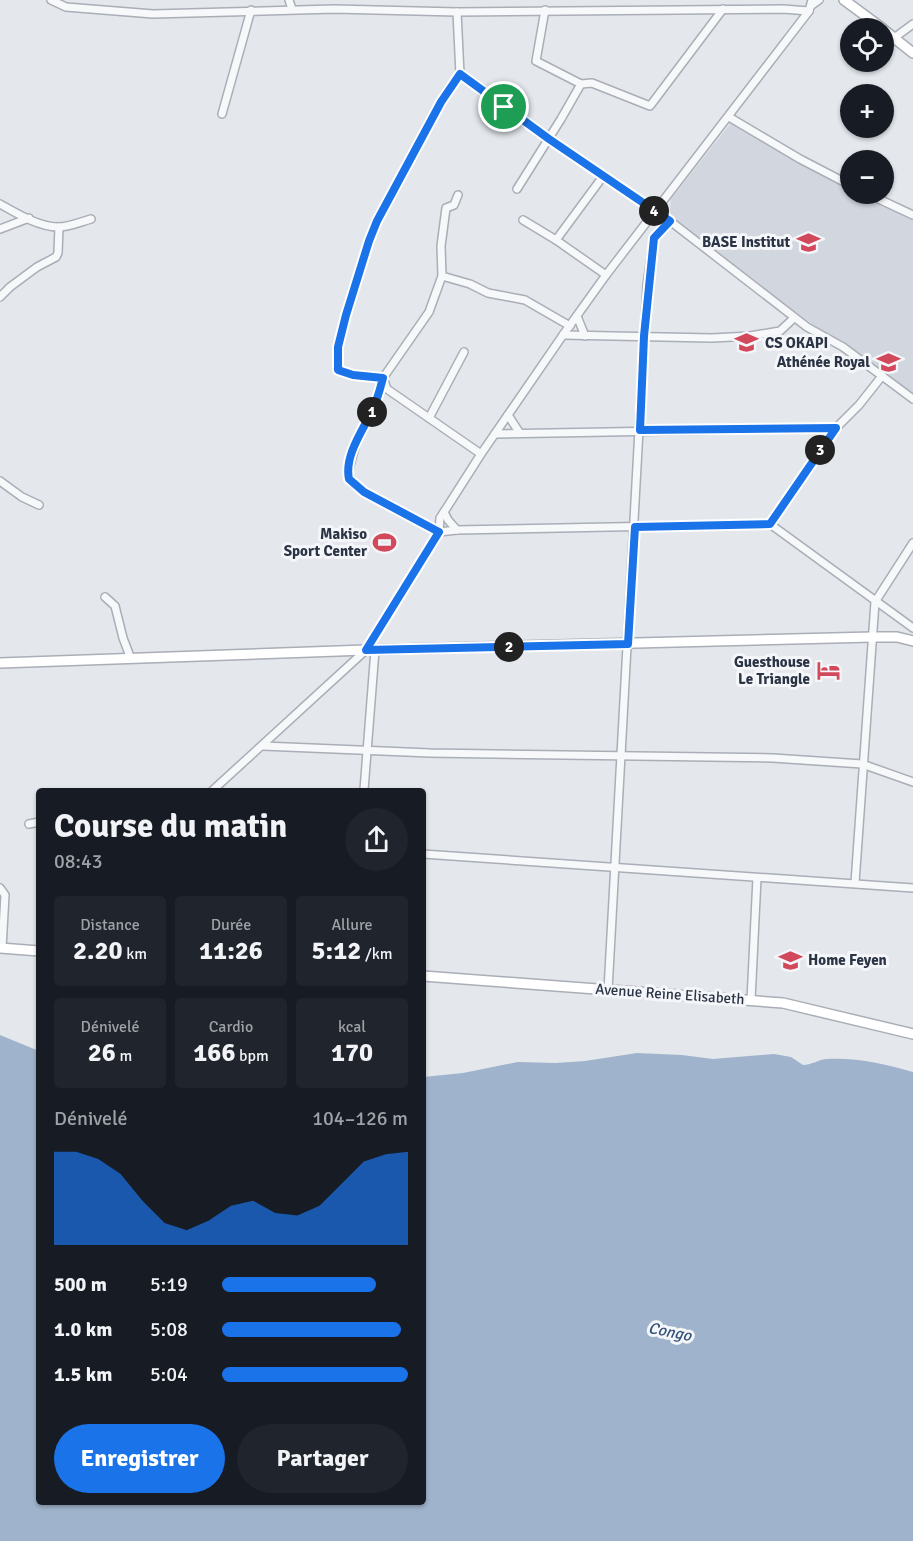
<!DOCTYPE html>
<html lang="fr">
<meta charset="utf-8">
<style>
:root{--surface:#171b24;--page:#20242c;--text:#f1f3f6;--muted:#9ea1a6;--accent:#1a73e8}
body{margin:0;font-family:Signika,sans-serif;background:var(--page);color:var(--text);height:100vh;display:flex;flex-direction:column;font-size:22px;white-space:nowrap}
*{box-sizing:border-box;margin:0}
p{font-size:20px;color:var(--muted)}
.icon{flex:none;width:33px;height:33px;fill:none;stroke:currentColor;stroke-width:2;stroke-linecap:round;stroke-linejoin:round}
.map{position:relative;flex:1;overflow:hidden}
.side{position:absolute;left:36px;top:788px;width:390px;height:717px;display:flex;flex-direction:column;background:var(--surface);border-radius:6px;box-shadow:0 2px 4px #0004}
.side>*{flex:none}
.controls{position:absolute;left:840px;top:18px;display:grid;gap:12px}
.controls a{display:grid;place-items:center;width:54px;height:54px;border-radius:50%;background:var(--surface);box-shadow:0 2px 4px #0004;font-size:30px}
.pin{position:absolute;display:grid;place-items:center;width:51px;height:51px;color:#fff;margin:-26px;border:3px solid #fff;border-radius:50%;box-shadow:0 2px 6px #0007}
.km{position:absolute;width:30px;height:30px;margin:-15px;border-radius:50%;background:#222;color:#fff;font-size:16px;line-height:30px;text-align:center}
.round{display:grid;place-items:center;flex:none;width:63px;height:63px;border-radius:32px;background:var(--page)}
.head{display:flex;align-items:center;justify-content:space-between;height:102px;padding:0 18px}
h1{font-size:33px;font-weight:800;line-height:45px}
.figures{display:grid;grid-template-columns:repeat(3,1fr);gap:9px;height:102px;padding:6px 18px}
.figures div{display:grid;align-content:center;border-radius:6px;background:var(--page);text-align:center}
.figures b{font-size:26px;font-weight:800}
.figures small{font-size:16px;font-weight:400}
.figures p{font-size:16px}
.chart{height:168px;padding:12px 18px}
.chart p{display:flex;justify-content:space-between}
.chart svg{width:100%;height:108px;margin-top:6px;fill:var(--accent);opacity:.7}
.primary-button{display:flex;gap:12px;margin-top:auto;padding:12px 18px}
.primary-button a{flex:1;height:69px;border-radius:36px;background:var(--accent);color:#fff;font-size:24px;font-weight:800;line-height:69px;text-align:center}
.primary-button a+a{background:var(--page);color:var(--text)}
ul{padding:0 18px;list-style:none;font-size:20px}
li{display:grid;grid-template-columns:96px 72px 1fr;align-items:center;height:45px}
li i{height:15px;border-radius:8px;background:var(--accent)}
.map>svg:first-child{display:block}
.built{fill:#d2d6de}
.water{fill:#9fb4cc}
.lines{fill:none;stroke-linecap:round;stroke-linejoin:round}
.street-casing{stroke:#a9aeb7;stroke-width:10}
.secondary-casing{stroke:#a9aeb7;stroke-width:12}
.street{stroke:#f7f8fa;stroke-width:7}
.secondary{stroke:#fff;stroke-width:9}
.route-casing{stroke:#fff;stroke-width:12}
.route{stroke:#1a73e8;stroke-width:8}
.labels{text-anchor:middle;stroke-width:6;stroke-linejoin:round;paint-order:stroke}
.poi-label{font-size:15px;font-weight:bold;fill:#2b3445;stroke:#f4f6f9;text-anchor:end}
.street-label{font-size:15px;fill:#2b3445;stroke:#f4f6f9}
.water-label{font-size:16px;font-style:italic;fill:#34527a;stroke:#f4f6f9}
</style>
<div class="map">
<svg width="913" height="1541" viewBox="0 0 913 1541">
<rect width="100%" height="100%" fill="#e4e7ec"/>
<path class="built" d="M734,119L850,185V194H865L913,216V399L673,220L670,211L671,199Z"/>
<path class="water" d="M0,1035L39,1051V1502H423V1077L463,1073L518,1062L556,1063L585,1061L637,1053L682,1055L713,1059L774,1054L791,1057L803,1065C811,1065 818,1060 826,1059C855,1057 886,1064 913,1072V1541H0Z"/>
<g class="lines">
<defs>
<g id="street">
<path d="M51,0L66,7L153,14L334,9L457,12L783,9L809,11"/>
<path d="M289,0L292,9"/>
<path d="M812,5L819,0"/>
<path d="M545,10L536,61L581,84L592,83L650,106L723,9"/>
<path d="M894,38L913,24"/>
<path d="M460,74L549,139L670,221L807,327L843,347L913,399"/>
<path d="M222,114L251,10"/>
<path d="M729,117L800,159L850,185"/>
<path d="M517,189L561,119L581,84"/>
<path d="M868,194L913,215"/>
<path d="M458,195L454,205L446,208L441,246L442,276L438,287L429,312L383,378L373,410L358,436L348,473L352,483L364,492L439,532L457,530L770,524L913,628"/>
<path d="M0,204C16,213 39,227 58,227C69,227 80,222 91,219"/>
<path d="M523,220L556,240L606,275"/>
<path d="M0,229L29,218"/>
<path d="M556,240L604,175"/>
<path d="M442,276L470,284L488,293L525,300L570,326"/>
<path d="M0,297L10,287L37,267L56,257L58,253L59,227"/>
<path d="M577,316L585,336"/>
<path d="M563,335L712,338L750,336L780,331L794,318"/>
<path d="M383,378L353,375L338,370V347L346,315L369,241L377,221L441,102L460,74L457,12"/>
<path d="M383,378L387,389L481,454"/>
<path d="M508,415L519,432"/>
<path d="M429,418L464,352"/>
<path d="M495,434L836,428"/>
<path d="M0,481L22,497L39,505"/>
<path d="M444,512L448,520L457,530"/>
<path d="M770,524L836,428L859,405L882,376"/>
<path d="M105,597L115,606L123,638L131,659"/>
<path d="M263,746L430,753L773,758L862,764L913,782"/>
<path d="M213,790L366,650L439,532L440,518L444,512L481,454L563,335L606,275L809,11L812,0"/>
<path d="M364,790L375,650"/>
<path d="M29,824L39,822"/>
<path d="M423,854L913,888"/>
<path d="M855,883L875,602L913,543"/>
<path d="M0,888L5,895L2,948"/>
<path d="M608,990L647,285L654,238L670,221"/>
<path d="M751,1000L757,878"/>
</g>
<g id="secondary">
<path d="M844,0L882,28"/>
<path d="M884,30L913,53"/>
<path d="M0,663L366,650L873,637H897L913,641"/>
<path d="M0,948L39,951"/>
<path d="M423,976L783,1003L913,1034"/>
</g>
</defs>
<use href="#street" class="street-casing"/>
<use href="#secondary" class="secondary-casing"/>
<use href="#street" class="street"/>
<use href="#secondary" class="secondary"/>
</g>
<g class="lines">
<defs>
<path id="route" d="M460,74L549,139L670,221L654,238L644,336L640,430L836,428L770,524L635,527L628,644L366,650L439,532L364,492L349,479C344,456 363,430 372,411C377,401 380,389 383,378L353,375L338,370V347L346,315L369,241L377,221L441,102Z"/>
</defs>
<use href="#route" class="route-casing"/>
<use href="#route" class="route"/>
</g>
<defs>
<symbol id="school-bare" viewBox="-9 -9 18 18"><path d="M0-5L7-2L0 1L-7-2ZM-4 1L0 2.5L4 1V4Q0 6-4 4Z" fill="#d1495b" stroke="#f4f6f9" stroke-width="2.5" paint-order="stroke"/></symbol>
<symbol id="stadium-bare" viewBox="-9 -9 18 18"><path d="M0-5a6.5 5 0 1 0 0 10a6.5 5 0 1 0 0-10ZM-3.5-1.8h7v3.6h-7Z" fill="#d1495b" stroke="#f4f6f9" stroke-width="2.5" paint-order="stroke"/></symbol>
<symbol id="hotel-bare" viewBox="-9 -9 18 18"><path d="M-6-4.5h1.5V1H6V5H4.5V3h-9V5H-6ZM-4 0a1.8 1.8 0 1 1 3.6 0ZM.5 0V-2.5h3Q6-2.5 6 0Z" fill="#d1495b" stroke="#f4f6f9" stroke-width="2.5" paint-order="stroke"/></symbol>
</defs>
<g fill-rule="evenodd">
<use href="#school-bare" x="792" y="226" width="33" height="33"/>
<use href="#school-bare" x="730" y="326" width="33" height="33"/>
<use href="#school-bare" x="872" y="346" width="33" height="33"/>
<use href="#stadium-bare" x="368" y="526" width="33" height="33"/>
<use href="#hotel-bare" x="812" y="654" width="33" height="33"/>
<use href="#school-bare" x="774" y="944" width="33" height="33"/>
</g>
<g class="labels">
<g class="poi-label">
<text x="790" y="247">BASE Institut</text>
<text x="765" y="348" text-anchor="start">CS OKAPI</text>
<text x="870" y="367">Athénée Royal</text>
<text x="367" y="539">Makiso<tspan x="367" dy="17">Sport Center</tspan></text>
<text x="810" y="667">Guesthouse<tspan x="810" dy="17">Le Triangle</tspan></text>
<text x="808" y="965" text-anchor="start">Home Feyen</text>
</g>
<g class="street-label">
<text transform="translate(670 994) rotate(4)" y="5">Avenue Reine Elisabeth</text>
</g>
<g class="water-label">
<text transform="translate(670 1331) rotate(11)" y="6">Congo</text>
</g>
</g>
</svg>
<div class="controls">
<a><svg class="icon" aria-label="locate" viewBox="0 0 24 24"><circle cx="12" cy="12" r="6"/><path d="M12 2v4M12 18v4M2 12h4M18 12h4"/></svg></a>
<a>+</a>
<a>−</a>
</div>
<div class="pin" style="left:504px;top:107px;background:#1e9e55"><svg class="icon" aria-label="arrive" viewBox="0 0 24 24"><path d="M6 21V4h12l-3 4 3 4H6"/></svg></div>
<b class="km" style="left:372px;top:412px">1</b>
<b class="km" style="left:509px;top:647px">2</b>
<b class="km" style="left:820px;top:450px">3</b>
<b class="km" style="left:654px;top:211px">4</b>
<section class="side">
<div class="head"><div><h1>Course du matin</h1><p>08:43</p></div><a class="round"><svg class="icon" aria-label="share" viewBox="0 0 24 24"><path d="M12 15V3M7 8l5-5 5 5M5 13v7h14v-7"/></svg></a></div>
<div class="figures">
<div><p>Distance</p><b>2.20<small> km</small></b></div>
<div><p>Durée</p><b>11:26</b></div>
<div><p>Allure</p><b>5:12<small> /km</small></b></div>
</div>
<div class="figures">
<div><p>Dénivelé</p><b>26<small> m</small></b></div>
<div><p>Cardio</p><b>166<small> bpm</small></b></div>
<div><p>kcal</p><b>170</b></div>
</div>
<div class="chart"><p><span>Dénivelé</span>104–126 m</p>
<svg viewBox="0 0 160 44" preserveAspectRatio="none"><path d="M0 44V6L10 6L20 9L30 15L40 26L50 35L60 38L70 34L80 28L90 26L100 31L110 32L120 28L130 19L140 10L150 7L160 6V44z"/></svg>
</div>
<ul>
<li><b>500 m</b>5:19<i style="width:83%"></i></li>
<li><b>1.0 km</b>5:08<i style="width:96%"></i></li>
<li><b>1.5 km</b>5:04<i style="width:100%"></i></li>
</ul>
<div class="primary-button"><a>Enregistrer</a><a>Partager</a></div>
</section>
</div>
